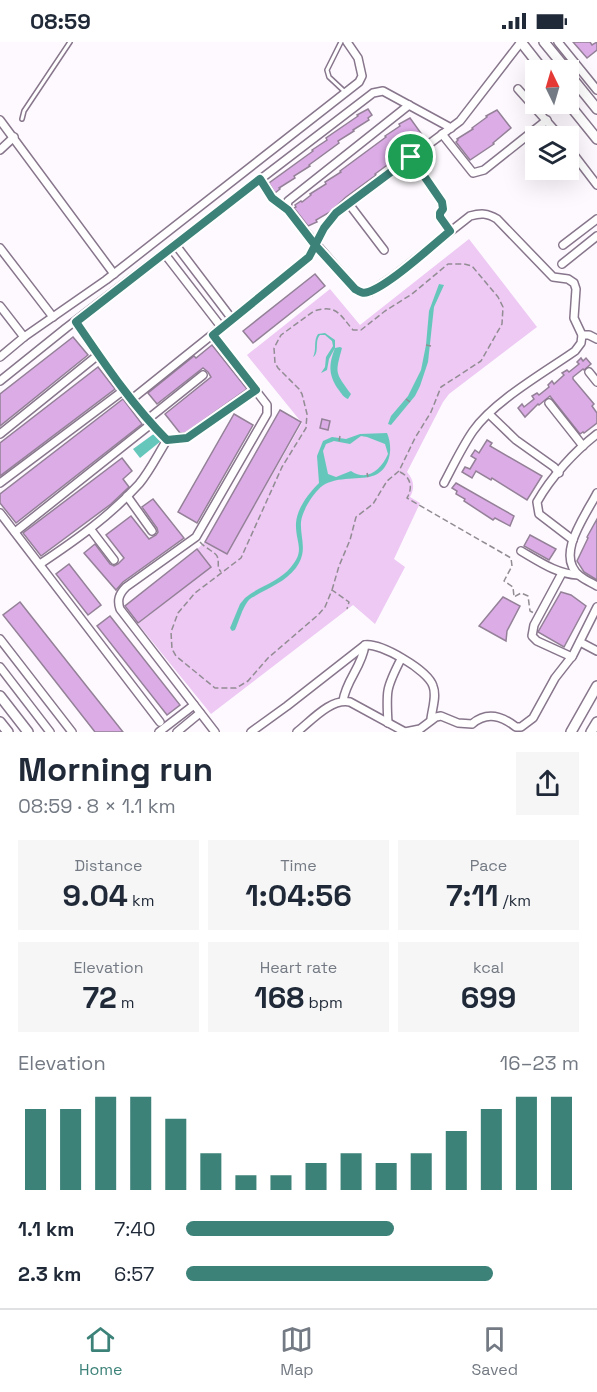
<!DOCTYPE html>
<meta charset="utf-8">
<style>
:root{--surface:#fff;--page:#f6f6f7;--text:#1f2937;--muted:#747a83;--line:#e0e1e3;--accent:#3c8279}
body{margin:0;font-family:"Space Grotesk",sans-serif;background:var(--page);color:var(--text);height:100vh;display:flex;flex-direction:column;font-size:22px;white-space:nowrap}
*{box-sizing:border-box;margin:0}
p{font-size:20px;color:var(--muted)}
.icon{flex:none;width:33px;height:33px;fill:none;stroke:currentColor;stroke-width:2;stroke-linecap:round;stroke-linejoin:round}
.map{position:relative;height:690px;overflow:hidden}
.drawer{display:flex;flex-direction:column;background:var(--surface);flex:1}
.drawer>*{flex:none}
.needle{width:39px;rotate:355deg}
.controls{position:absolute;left:525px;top:18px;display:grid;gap:12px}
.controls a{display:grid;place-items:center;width:54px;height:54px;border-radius:0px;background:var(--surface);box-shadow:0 6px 24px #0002;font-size:30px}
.pin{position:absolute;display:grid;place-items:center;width:51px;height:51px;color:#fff;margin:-26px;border:3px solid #fff;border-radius:50%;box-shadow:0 2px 6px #0007}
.round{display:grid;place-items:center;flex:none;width:63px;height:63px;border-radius:0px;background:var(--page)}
.head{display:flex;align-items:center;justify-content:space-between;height:102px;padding:0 18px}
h1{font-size:33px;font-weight:600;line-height:45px}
.metrics{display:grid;grid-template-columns:repeat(3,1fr);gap:9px;height:102px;padding:6px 18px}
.metrics div{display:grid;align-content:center;border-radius:0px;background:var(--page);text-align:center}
.metrics b{font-size:30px;font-weight:600}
.metrics small{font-size:16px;font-weight:400}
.metrics p{font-size:16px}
.chart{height:168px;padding:12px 18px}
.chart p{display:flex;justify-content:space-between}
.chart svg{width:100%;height:108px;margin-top:6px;stroke:var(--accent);stroke-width:6}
ul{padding:0 18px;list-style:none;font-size:20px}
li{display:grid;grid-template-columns:96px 72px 1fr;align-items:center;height:45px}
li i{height:15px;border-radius:8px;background:var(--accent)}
.status{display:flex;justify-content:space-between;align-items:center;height:42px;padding:0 30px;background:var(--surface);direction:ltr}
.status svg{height:16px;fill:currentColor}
.dock{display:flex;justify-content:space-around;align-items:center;height:84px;border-top:2px solid var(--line);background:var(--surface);font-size:16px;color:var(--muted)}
.dock a{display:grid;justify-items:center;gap:3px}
.dock .selected{color:var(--accent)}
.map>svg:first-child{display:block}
.green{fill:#edc9f4}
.water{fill:#65c7bb;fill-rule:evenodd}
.building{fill:#dcace6;stroke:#948198;stroke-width:1.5}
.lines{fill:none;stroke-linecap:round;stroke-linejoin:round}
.lane-casing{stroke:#88768c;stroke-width:6}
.street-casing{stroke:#88768c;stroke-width:10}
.secondary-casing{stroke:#88768c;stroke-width:12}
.path{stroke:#928c93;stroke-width:1.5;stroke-dasharray:6 3;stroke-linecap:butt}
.lane{stroke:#fff;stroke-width:3}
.street{stroke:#fff;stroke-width:7}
.secondary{stroke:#fff;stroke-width:9}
.route-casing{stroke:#fff;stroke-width:12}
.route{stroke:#3c8279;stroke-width:8}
</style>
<div class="status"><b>08:59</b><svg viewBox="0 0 49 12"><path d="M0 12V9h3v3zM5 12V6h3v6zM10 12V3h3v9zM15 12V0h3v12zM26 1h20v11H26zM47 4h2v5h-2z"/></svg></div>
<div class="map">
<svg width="597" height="690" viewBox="0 0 597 690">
<rect width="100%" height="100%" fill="#fdf9fe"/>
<path class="green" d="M469,197L537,285L449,352L443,360L407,430C414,438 415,446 410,455L420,461L394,517L405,525L375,582L353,563L211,672L138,582L210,525L197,507L205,500L227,512L302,381L247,313L330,247L360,283Z"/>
<g class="water">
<path d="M439,242L444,243L434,265L428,320L420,344L415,354L391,383L388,382L391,374L408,354L421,328L426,303L429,269Z"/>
<path d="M325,291L335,298V306L340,305L342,306C335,332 335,330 351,352L348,357C343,355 342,352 338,347C328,332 329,322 335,306L329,317L327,328L321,331L325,325L326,315L333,304L332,299L325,293H320C314,299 320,311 313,315C317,308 313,299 318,292Z"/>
<path d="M155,391L161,399L140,416L133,407Z"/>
<path d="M387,391C394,407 390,431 369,435C353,438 330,434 318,448C311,455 302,470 301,480C300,495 307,506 299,521C292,535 274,544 260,551C256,554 251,555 248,559C242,567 239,579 235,588L232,589L230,586L240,562L245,556C259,544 279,540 291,525C306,508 295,500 296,481C297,466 309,451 319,441L317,414L323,399L332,395L346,397L360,392ZM361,394L367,395L385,402L388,412C381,428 367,440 351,429L336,435L328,432L323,409L326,402L334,399L350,402Z"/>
</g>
<g class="building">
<path d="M573,0H590L592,3L597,0V8L587,16Z"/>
<path d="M368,67L372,73L368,76L369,78L353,88L354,89L338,99L339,101L309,123L310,124L294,134L295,136L279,146L280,147L275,151L269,141L313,109L312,108L327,98L326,96L358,74L357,73Z"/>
<path d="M497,68L511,86L493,101L494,102L470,118L456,100L458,98L457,97L473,87L472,86L487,75L486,74Z"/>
<path d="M410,76L423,94L419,97L420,99L375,132L376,133L346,155L330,170L316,178L317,180L308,184L294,166L296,165L295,163L301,159L302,160L311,153L310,152L326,142L325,140L341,130L340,129L386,95L385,94L400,84L399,82Z"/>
<path d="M315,232L325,244L253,301L243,289Z"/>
<path d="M73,295L88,313L0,384V352Z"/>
<path d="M212,303L247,347L185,391H180L165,372L211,335L208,330L203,326L157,362L148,351L194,314L196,316Z"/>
<path d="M581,316L583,319L586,316L591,322L584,328L583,327L573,335V337L594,362L592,364L597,371V381L584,391L583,390L580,392L550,354L539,363L538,362L525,375L518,366L522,362L524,365L534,357L532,354L537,351L539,353L549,345L548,343L552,339L554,342L564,333L562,331L567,328L569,330L579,322L577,320Z"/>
<path d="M98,325L115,347L0,434V401Z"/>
<path d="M123,357L142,382L16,481L0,461V452Z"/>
<path d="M280,368L301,380L227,512L205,500Z"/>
<path d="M234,372L253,383L197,481L178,470Z"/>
<path d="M322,377L330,379L328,388L320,386Z"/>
<path d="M487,398L492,401L490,404L542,434L527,458L492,436L491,438L476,429L472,436L462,430L465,425L470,427L476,417L471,414L475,408L479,411Z"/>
<path d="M122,416L132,429L123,437L129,445L111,462L41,514L23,491Z"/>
<path d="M456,441L514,474L510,484L495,476L493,478L464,459L465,457L456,452L457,449L452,446Z"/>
<path d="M153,457L184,496L123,540L116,548L84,511L95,502L110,522L114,524L118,522L124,516L106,493L131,474L149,497L156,493L158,490L157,486L142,465Z"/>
<path d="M597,477V538L584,530L577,519L588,496L587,495Z"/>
<path d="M530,493L556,507L549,518L524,504Z"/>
<path d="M197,507L211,525L138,581L125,564Z"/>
<path d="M69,522L101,563L88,573L56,532Z"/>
<path d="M561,550L571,553L586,564L564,605L538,590Z"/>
<path d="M503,555L520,564L507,589L506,599L479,584Z"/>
<path d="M20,560L88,646L123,690H95L34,612L3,573Z"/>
<path d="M110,574L180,663L167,673L97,584Z"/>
</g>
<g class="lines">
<defs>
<g id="lane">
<path d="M341,0L327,28L329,35L344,49"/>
<path d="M22,77L24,69L70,0"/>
</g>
<g id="street">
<path d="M558,0L597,48"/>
<path d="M518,47L560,94"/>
<path d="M409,63L288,159L287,166L293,175L355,247L362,251L370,250L394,234L470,174C481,171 487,171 497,177L553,235L568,237L574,241L576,247L574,276L582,293L581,301L575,309C545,330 494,359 473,389C462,405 453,424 444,441"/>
<path d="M0,78L114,232"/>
<path d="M442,92L473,131L484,128L547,78"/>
<path d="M568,105L597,143"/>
<path d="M0,108L14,95"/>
<path d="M411,115L442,160L443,167L440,171V175L450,189"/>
<path d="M260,137L272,156L288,168"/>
<path d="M349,162L384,208"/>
<path d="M175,202L232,277"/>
<path d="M563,203L597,177"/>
<path d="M0,206L53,275"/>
<path d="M164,211L222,286"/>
<path d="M562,222L597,194"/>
<path d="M0,264L24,295"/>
<path d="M76,280C104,321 132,363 167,398L187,396L256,348"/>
<path d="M213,293L267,363V372L196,495L126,545C119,552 117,558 120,567L215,690"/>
<path d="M582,293H589L597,297"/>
<path d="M0,315L24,295L106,238L359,40L362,34L358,16L347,0"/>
<path d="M589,330L597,340"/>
<path d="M0,339L66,286L373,51L383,49L451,86"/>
<path d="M132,357L309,215L324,186L336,171L460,79L521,0"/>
<path d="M549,361L583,404"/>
<path d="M489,372L516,398L554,425L559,431"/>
<path d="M148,377L203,333"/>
<path d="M0,392L98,313"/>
<path d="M0,441L124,348"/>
<path d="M597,451C586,473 554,514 580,534C585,538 592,541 597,544"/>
<path d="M127,454L152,489"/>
<path d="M0,471L160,680"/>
<path d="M91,488L114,518"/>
<path d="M15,490L151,382"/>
<path d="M573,498L539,472L537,460C551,435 575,409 597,392"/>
<path d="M521,509C540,520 557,532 578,533"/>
<path d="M40,522C76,498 110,474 139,442C150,429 158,412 167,398"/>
<path d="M562,531L534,583L532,594L537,599L572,615"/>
<path d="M0,597L72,690"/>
<path d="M580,600L597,609"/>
<path d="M0,625L50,690"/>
<path d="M343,659C346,638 362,625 365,603"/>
<path d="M388,681C386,649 386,646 401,617"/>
<path d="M159,690L194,663"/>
<path d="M177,690L200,671"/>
<path d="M251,690L287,664L365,603C381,601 428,628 433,644C437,654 432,667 431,677"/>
<path d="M297,690C312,678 331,656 350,660L405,690L420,687L436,675L441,674L458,681L472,682C487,669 502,674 516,685H521L533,676L555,636L573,613L597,565"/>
</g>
<g id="secondary">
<path d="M521,0L543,28"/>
<path d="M544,0L567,28"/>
<path d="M568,31L597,67"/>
<path d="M568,61L597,97"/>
<path d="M0,654L28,690"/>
<path d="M0,680L8,690"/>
<path d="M571,690L597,644"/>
<path d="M591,690L597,680"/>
</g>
</defs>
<use href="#lane" class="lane-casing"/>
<use href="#street" class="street-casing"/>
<use href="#secondary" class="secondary-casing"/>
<g class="path">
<path d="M426,303L431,304"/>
<path d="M406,357L410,360"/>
<path d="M339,399L340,394"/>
<path d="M400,430C411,435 413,446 407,456L511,516L512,524L504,539L513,545L514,555L521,551L528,554L530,569L534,571"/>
<path d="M367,431L368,435"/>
<path d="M200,500C205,506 215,510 217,514C220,521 216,524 221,530"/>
<path d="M332,548L339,524L350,498L356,475L373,462L387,439L399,429L415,396L431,370L441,345L481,319L502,282L503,265L498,255L472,224L464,222H448L412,252L385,269L361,288H353C340,273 337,262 314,269L281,293L274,306L275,321L278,326L299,347L302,352L307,372L306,386L282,425L241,516L195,551L178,571L171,590L172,607L176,614L215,646H236L248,639L268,616L318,573L325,565L332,548L349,560L347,567"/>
</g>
<use href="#lane" class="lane"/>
<use href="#street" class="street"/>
<use href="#secondary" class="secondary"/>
</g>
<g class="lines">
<defs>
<path id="route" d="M411,115L336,171L324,186L309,215L213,293L256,348L187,396L167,398C132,363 104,321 76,280L260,137L272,156L288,168L315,203L355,247C360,250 363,252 368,250C388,244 432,204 450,189L440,175V171L443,167L442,160L411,115"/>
</defs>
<use href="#route" class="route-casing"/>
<use href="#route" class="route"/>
</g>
</svg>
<div class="controls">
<a><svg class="needle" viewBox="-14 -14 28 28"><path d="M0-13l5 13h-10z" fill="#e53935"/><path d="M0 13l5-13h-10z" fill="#747a83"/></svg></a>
<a><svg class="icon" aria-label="layers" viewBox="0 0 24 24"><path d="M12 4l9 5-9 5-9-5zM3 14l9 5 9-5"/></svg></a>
</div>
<div class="pin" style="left:411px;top:115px;background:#1e9e55"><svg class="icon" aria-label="arrive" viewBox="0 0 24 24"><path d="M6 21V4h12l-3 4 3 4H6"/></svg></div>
</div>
<section class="drawer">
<div class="head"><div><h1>Morning run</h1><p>08:59 · 8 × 1.1 km</p></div><a class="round"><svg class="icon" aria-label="share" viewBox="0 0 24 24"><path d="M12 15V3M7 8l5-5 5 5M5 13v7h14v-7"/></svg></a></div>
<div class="metrics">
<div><p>Distance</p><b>9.04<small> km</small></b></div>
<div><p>Time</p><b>1:04:56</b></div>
<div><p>Pace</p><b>7:11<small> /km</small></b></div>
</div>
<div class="metrics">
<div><p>Elevation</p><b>72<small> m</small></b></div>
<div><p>Heart rate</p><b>168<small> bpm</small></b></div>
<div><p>kcal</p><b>699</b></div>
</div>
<div class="chart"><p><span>Elevation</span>16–23 m</p>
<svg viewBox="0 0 160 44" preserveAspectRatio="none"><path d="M5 44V11M15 44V11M25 44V6M35 44V6M45 44V15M55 44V29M65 44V38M75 44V38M85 44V33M95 44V29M105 44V33M115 44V29M125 44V20M135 44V11M145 44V6M155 44V6"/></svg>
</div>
<ul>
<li><b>1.1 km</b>7:40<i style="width:53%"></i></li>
<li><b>2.3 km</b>6:57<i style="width:78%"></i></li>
</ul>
</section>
<nav class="dock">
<a class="selected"><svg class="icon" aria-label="home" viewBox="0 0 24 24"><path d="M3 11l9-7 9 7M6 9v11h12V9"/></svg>Home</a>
<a><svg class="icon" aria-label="map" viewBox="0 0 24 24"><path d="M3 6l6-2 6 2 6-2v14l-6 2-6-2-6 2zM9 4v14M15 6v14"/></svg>Map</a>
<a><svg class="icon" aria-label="saved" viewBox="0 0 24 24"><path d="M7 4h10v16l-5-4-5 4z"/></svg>Saved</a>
</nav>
